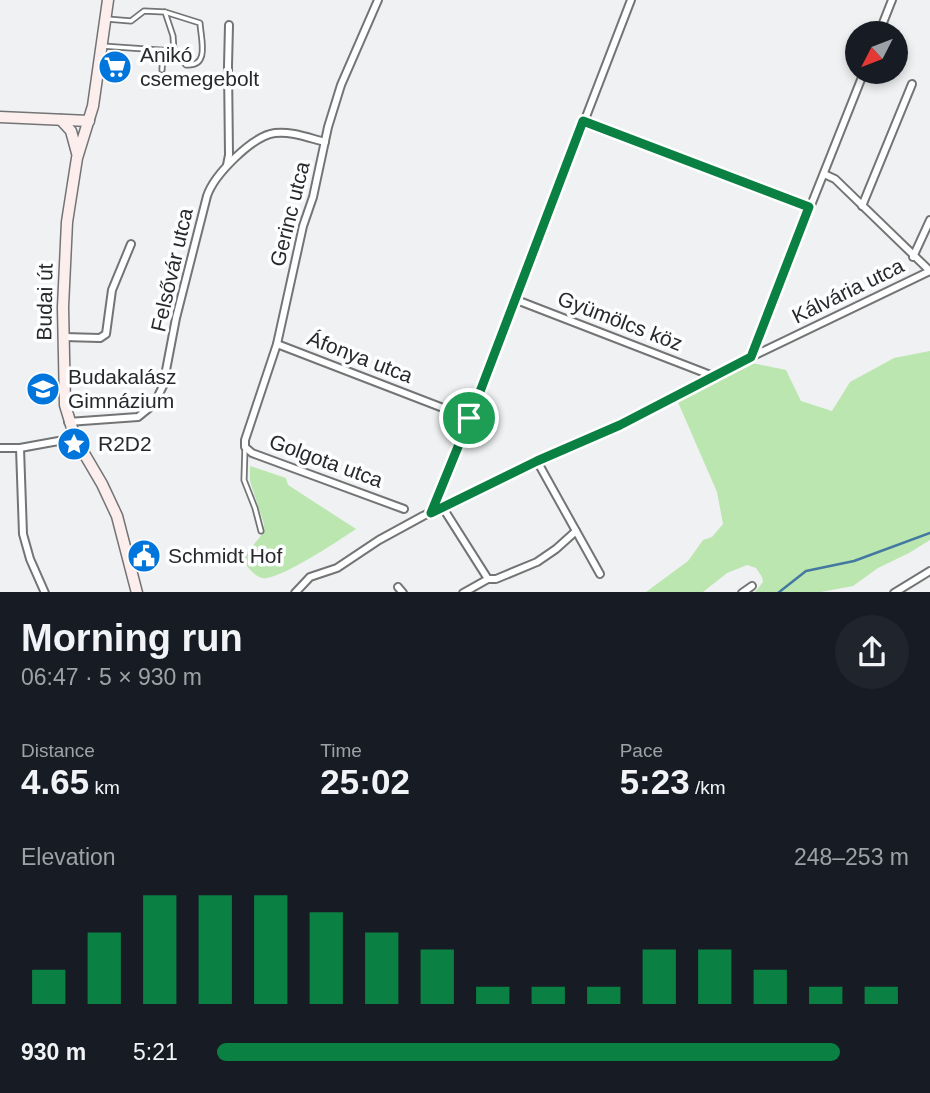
<!DOCTYPE html>
<meta charset="utf-8">
<style>
:root{--surface:#171b24;--page:#20242c;--text:#f1f3f6;--muted:#9ea1a6;--accent:#0b8043}
body{margin:0;font-family:Helvetica,sans-serif;background:var(--page);color:var(--text);height:100vh;display:flex;flex-direction:column;font-size:26px;white-space:nowrap}
*{box-sizing:border-box;margin:0}
p{font-size:23px;color:var(--muted)}
.icon{flex:none;width:38px;height:38px;fill:none;stroke:currentColor;stroke-width:2;stroke-linecap:round;stroke-linejoin:round}
.map{position:relative;height:592px;overflow:hidden}
.details{display:flex;flex-direction:column;background:var(--surface);flex:1}
.details>*{flex:none}
.needle{width:46px;rotate:228deg}
.tools{position:absolute;left:845px;top:21px;display:grid;gap:14px}
.tools a{display:grid;place-items:center;width:63px;height:63px;border-radius:50%;background:var(--surface);box-shadow:0 4px 10px #0003;font-size:35px}
.pin{position:absolute;display:grid;place-items:center;width:60px;height:60px;color:#fff;margin:-30px;border:4px solid #fff;border-radius:50%;box-shadow:0 2px 7px #0007}
.round{display:grid;place-items:center;flex:none;width:74px;height:74px;border-radius:37px;background:var(--page)}
.headline{display:flex;align-items:center;justify-content:space-between;height:119px;padding:0 21px}
h1{font-size:38px;font-weight:700;line-height:52px}
.stats{display:grid;grid-template-columns:repeat(3,1fr);gap:10px;height:119px;padding:7px 21px}
.stats div{display:grid;align-content:center}
.stats b{font-size:35px;font-weight:700}
.stats small{font-size:19px;font-weight:400}
.stats p{font-size:19px}
.chart{height:196px;padding:14px 21px}
.chart p{display:flex;justify-content:space-between}
.chart svg{width:100%;height:126px;margin-top:7px;stroke:var(--accent);stroke-width:6}
ul{padding:0 21px;list-style:none;font-size:23px}
li{display:grid;grid-template-columns:112px 84px 1fr;align-items:center;height:52px}
li i{height:18px;border-radius:9px;background:var(--accent)}
.map>svg:first-child{display:block}
.green{fill:#bce6af}
.lines{fill:none;stroke-linecap:round;stroke-linejoin:round}
.stream{stroke:#4378a1;stroke-width:2.5}
.lane-casing{stroke:#737475;stroke-width:7}
.street-casing{stroke:#737475;stroke-width:10}
.secondary-casing{stroke:#737475;stroke-width:13}
.lane{stroke:#fff;stroke-width:3.5}
.street{stroke:#fff;stroke-width:6}
.secondary{stroke:#fbeeed;stroke-width:10}
.route-casing{stroke:#fff;stroke-width:14}
.route{stroke:#0b8043;stroke-width:9}
.labels{text-anchor:middle;stroke-width:7;stroke-linejoin:round;paint-order:stroke}
.poi-label{font-size:21px;fill:#282929;stroke:#fdfeff;text-anchor:start}
.street-label{font-size:21px;fill:#282929;stroke:#fdfeff}
</style>
<div class="map">
<svg width="930" height="593" viewBox="0 0 930 593">
<rect width="100%" height="100%" fill="#eff1f2"/>
<g class="green">
<path d="M930,351V540L909,553L878,568L853,586L821,592H755L763,582L762,577L756,568L747,565L727,573L703,592H646L688,561L703,540L712,537L723,524L717,492L677,400L752,363L786,370L801,401L832,411L850,382L894,358Z"/>
<path d="M250,466L286,478L288,485L356,529C341,539 277,582 262,578C255,576 249,569 245,563V556L262,534L264,524L250,481Z"/>
</g>
<g class="lines">
<path class="stream" d="M778,593L806,571L854,561L930,533"/>
<defs>
<g id="lane">
<path d="M165,12L200,23C201,40 210,67 186,65L174,51"/>
<path d="M102,46L174,51L173,36L165,12L144,11L131,21L107,19"/>
<path d="M162,70L163,51"/>
<path d="M245,447L244,480L255,508L261,531"/>
</g>
<g id="street">
<path d="M378,0L341,85L328,127L313,197L303,226L277,344L245,440V447L252,453L404,509"/>
<path d="M879,33L892,0"/>
<path d="M583,121L809,207"/>
<path d="M227,165L229,155L228,66L229,25"/>
<path d="M824,174L835,179L930,271"/>
<path d="M862,206L912,84"/>
<path d="M913,257L930,220"/>
<path d="M514,299L713,376"/>
<path d="M64,337L100,338L106,334L112,290L131,244"/>
<path d="M277,344L469,418"/>
<path d="M751,356L864,72"/>
<path d="M68,422L138,417L154,404L163,386L176,318L207,196C214,175 252,136 275,133C291,131 309,138 325,142"/>
<path d="M0,448H20L75,438"/>
<path d="M20,448L23,534L30,559L45,593"/>
<path d="M537,461L600,574"/>
<path d="M443,508L488,579"/>
<path d="M431,513L473,410L631,0"/>
<path d="M398,587L403,593"/>
<path d="M295,593L310,577L337,568L379,540L423,516L537,461L620,425L751,357L930,271"/>
<path d="M463,593L488,579H496L537,562L556,549L576,531"/>
<path d="M742,593L752,586"/>
<path d="M894,593L930,571"/>
</g>
<g id="secondary">
<path d="M108,0L93,106L77,158L67,222L63,307L65,405L75,438L102,484L117,516L137,593"/>
<path d="M0,117L89,121"/>
<path d="M61,120L71,131L77,153"/>
</g>
</defs>
<use href="#lane" class="lane-casing"/>
<use href="#street" class="street-casing"/>
<use href="#secondary" class="secondary-casing"/>
<use href="#lane" class="lane"/>
<use href="#street" class="street"/>
<use href="#secondary" class="secondary"/>
</g>
<g class="lines">
<defs>
<path id="route" d="M583,121L809,207L751,357L620,425L537,461L431,513L473,410Z"/>
</defs>
<use href="#route" class="route-casing"/>
<use href="#route" class="route"/>
</g>
<defs>
<symbol id="supermarket-disc" viewBox="-11 -11 22 22"><circle r="9.5" fill="#0075dc" stroke="#fdfeff"/><path d="M-6-5.5h2.5l.6 2H6L4.5 2H-2.5L-4.4-4H-6ZM-1.5 3.2a1.3 1.3 0 1 0 .1 0ZM3 3.2a1.3 1.3 0 1 0 .1 0Z" fill="#fff"/></symbol>
<symbol id="school-disc" viewBox="-11 -11 22 22"><circle r="9.5" fill="#0075dc" stroke="#fdfeff"/><path d="M0-5L7-2L0 1L-7-2ZM-4 1L0 2.5L4 1V4Q0 6-4 4Z" fill="#fff"/></symbol>
<symbol id="sight-disc" viewBox="-11 -11 22 22"><circle r="9.5" fill="#0075dc" stroke="#fdfeff"/><path d="M0-6L1.8-2.2L6-1.7L2.9 1.2L3.7 5.4L0 3.3L-3.7 5.4L-2.9 1.2L-6-1.7L-1.8-2.2Z" fill="#fff"/></symbol>
<symbol id="civic-disc" viewBox="-11 -11 22 22"><circle r="9.5" fill="#0075dc" stroke="#fdfeff"/><path d="M-.6-6.5H3V-4.5H.6V-3L4-1V1h2V6H-6V1h2V-1L-.6-3ZM-1.2 2.5V6h2.4V2.5Z" fill="#fff"/></symbol>
</defs>
<g fill-rule="evenodd">
<use href="#supermarket-disc" x="96" y="48" width="38" height="38"/>
<use href="#school-disc" x="24" y="370" width="38" height="38"/>
<use href="#sight-disc" x="55" y="425" width="38" height="38"/>
<use href="#civic-disc" x="125" y="537" width="38" height="38"/>
</g>
<g class="labels">
<g class="poi-label">
<text x="140" y="62">Anikó<tspan x="140" dy="24">csemegebolt</tspan></text>
<text x="68" y="384">Budakalász<tspan x="68" dy="24">Gimnázium</tspan></text>
<text x="98" y="451">R2D2</text>
<text x="168" y="563">Schmidt Hof</text>
</g>
<g class="street-label">
<text transform="translate(290 214) rotate(-76)" y="7">Gerinc utca</text>
<text transform="translate(172 270) rotate(-77)" y="7">Felsővár utca</text>
<text transform="translate(848 291) rotate(-26)" y="7">Kálvária utca</text>
<text transform="translate(45 302) rotate(-89)" y="7">Budai út</text>
<text transform="translate(620 321) rotate(21)" y="7">Gyümölcs köz</text>
<text transform="translate(360 357) rotate(21)" y="7">Áfonya utca</text>
<text transform="translate(326 461) rotate(20)" y="7">Golgota utca</text>
</g>
</g>
</svg>
<div class="tools">
<a><svg class="needle" viewBox="-14 -14 28 28"><path d="M0-13l5 13h-10z" fill="#e53935"/><path d="M0 13l5-13h-10z" fill="#9ea1a6"/></svg></a>
</div>
<div class="pin" style="left:469px;top:418px;background:#1e9e55"><svg class="icon" aria-label="arrive" viewBox="0 0 24 24"><path d="M6 21V4h12l-3 4 3 4H6"/></svg></div>
</div>
<section class="details">
<div class="headline"><div><h1>Morning run</h1><p>06:47 · 5 × 930 m</p></div><a class="round"><svg class="icon" aria-label="share" viewBox="0 0 24 24"><path d="M12 15V3M7 8l5-5 5 5M5 13v7h14v-7"/></svg></a></div>
<div class="stats">
<div><p>Distance</p><b>4.65<small> km</small></b></div>
<div><p>Time</p><b>25:02</b></div>
<div><p>Pace</p><b>5:23<small> /km</small></b></div>
</div>
<div class="chart"><p><span>Elevation</span>248–253 m</p>
<svg viewBox="0 0 160 44" preserveAspectRatio="none"><path d="M5 44V32M15 44V19M25 44V6M35 44V6M45 44V6M55 44V12M65 44V19M75 44V25M85 44V38M95 44V38M105 44V38M115 44V25M125 44V25M135 44V32M145 44V38M155 44V38"/></svg>
</div>
<ul>
<li><b>930 m</b>5:21<i style="width:90%"></i></li>
</ul>
</section>
